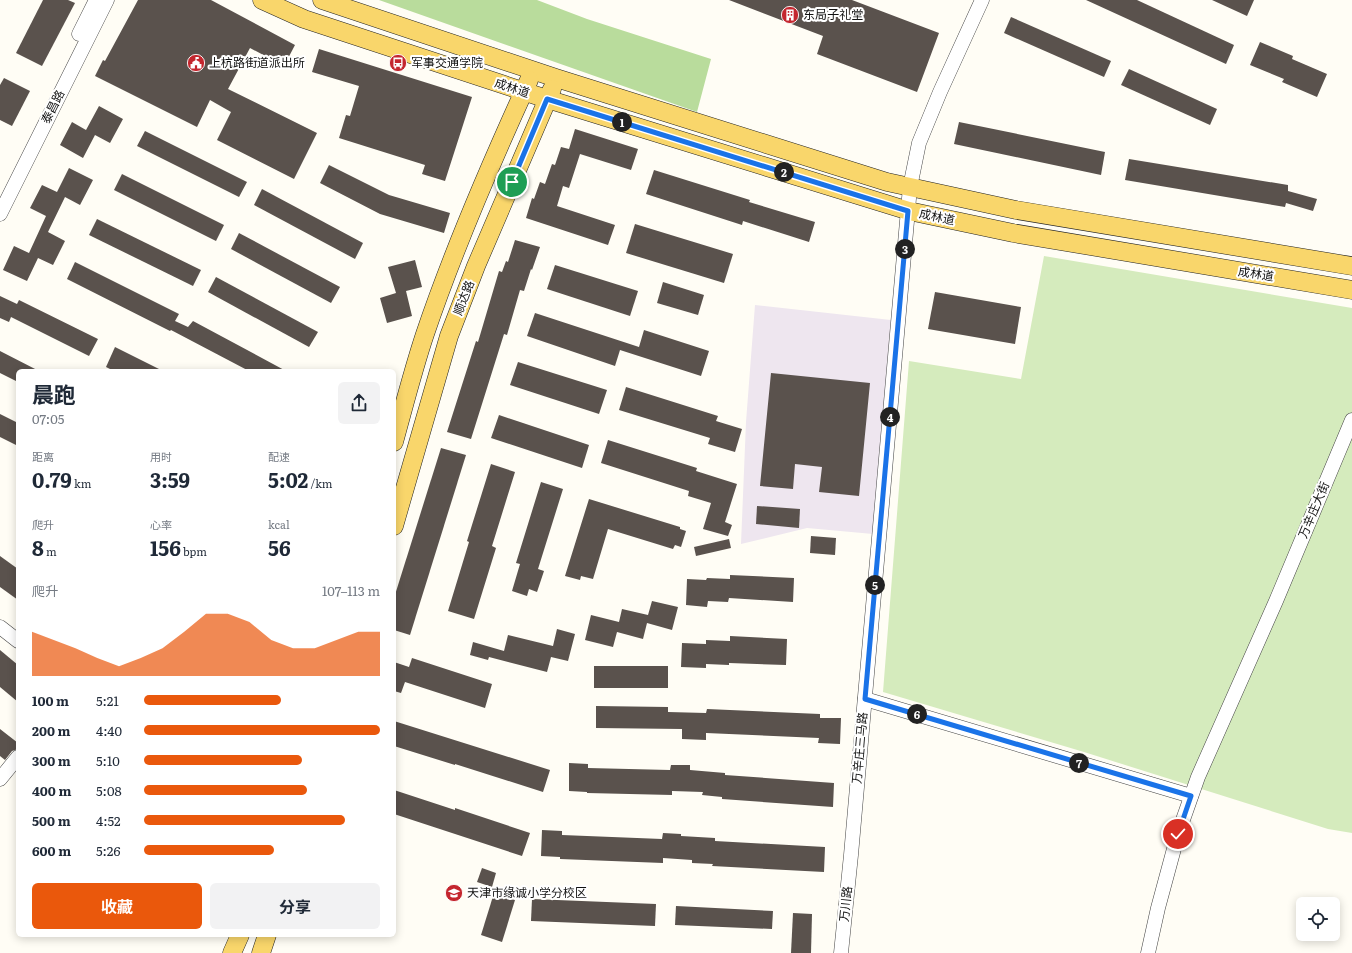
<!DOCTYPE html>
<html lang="zh">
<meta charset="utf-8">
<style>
:root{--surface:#fff;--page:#f2f2f3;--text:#1f2937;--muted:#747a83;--accent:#ea580c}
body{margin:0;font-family:Literata,"Noto Sans SC",serif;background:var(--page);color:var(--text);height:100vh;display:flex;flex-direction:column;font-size:15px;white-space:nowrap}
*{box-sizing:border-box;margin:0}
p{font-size:13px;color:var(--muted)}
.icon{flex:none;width:22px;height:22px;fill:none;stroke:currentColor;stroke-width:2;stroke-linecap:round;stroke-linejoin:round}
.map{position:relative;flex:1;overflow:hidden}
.panel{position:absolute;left:16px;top:369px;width:380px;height:568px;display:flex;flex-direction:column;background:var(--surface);border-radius:6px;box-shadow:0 2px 10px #0003}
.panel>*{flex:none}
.tools{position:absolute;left:1296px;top:897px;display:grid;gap:8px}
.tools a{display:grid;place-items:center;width:44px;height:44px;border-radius:6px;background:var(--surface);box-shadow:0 2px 10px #0003;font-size:20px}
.pin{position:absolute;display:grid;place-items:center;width:34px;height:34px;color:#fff;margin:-17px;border:2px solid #fff;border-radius:50%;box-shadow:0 1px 4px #0007}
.km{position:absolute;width:20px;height:20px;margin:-10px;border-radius:50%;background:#222;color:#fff;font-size:11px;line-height:20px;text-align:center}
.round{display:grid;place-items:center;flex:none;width:42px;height:42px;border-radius:6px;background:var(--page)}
.head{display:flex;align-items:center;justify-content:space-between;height:68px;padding:0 16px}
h1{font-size:22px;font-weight:700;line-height:30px}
.stats{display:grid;grid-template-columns:repeat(3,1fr);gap:6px;height:68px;padding:4px 16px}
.stats div{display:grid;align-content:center}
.stats b{font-size:20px;font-weight:700}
.stats small{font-size:11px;font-weight:400}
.stats p{font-size:11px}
.chart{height:112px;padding:8px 16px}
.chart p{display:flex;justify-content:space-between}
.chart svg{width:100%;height:72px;margin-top:4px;fill:var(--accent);opacity:.7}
.button{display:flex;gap:8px;margin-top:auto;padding:8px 16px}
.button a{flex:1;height:46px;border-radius:6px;background:var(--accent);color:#fff;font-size:16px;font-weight:700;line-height:46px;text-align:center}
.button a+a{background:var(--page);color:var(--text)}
ul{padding:0 16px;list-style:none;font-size:13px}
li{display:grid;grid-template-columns:64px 48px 1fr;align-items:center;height:30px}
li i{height:10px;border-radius:5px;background:var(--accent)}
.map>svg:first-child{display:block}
.industrial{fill:#eee6ef}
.green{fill:#d5ebbd}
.forest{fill:#b9dc9c}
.building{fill:#5a524d}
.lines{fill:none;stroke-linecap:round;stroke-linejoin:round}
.minor-casing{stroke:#444;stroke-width:15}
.major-casing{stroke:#222;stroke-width:19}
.minor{stroke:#fff;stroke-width:14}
.major{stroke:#f9d66b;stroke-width:18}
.route-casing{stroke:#fff;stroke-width:8}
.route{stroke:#1a73e8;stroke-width:5}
.labels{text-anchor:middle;stroke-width:4;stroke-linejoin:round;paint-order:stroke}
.poi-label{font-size:12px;fill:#111;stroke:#fff;text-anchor:start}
.street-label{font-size:12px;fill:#111;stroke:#fff}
</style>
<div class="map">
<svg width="1352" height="953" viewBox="0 0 1352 953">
<rect width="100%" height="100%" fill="#fffdf5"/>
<path class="industrial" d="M755,305L891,320L873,534L807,528L741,544L746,422Z"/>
<path class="green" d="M1044,256L1352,308V833L1328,829L1084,752L883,692L909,361L1021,379Z"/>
<path class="forest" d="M379,0H537L587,19L711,59L697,112Z"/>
<g class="building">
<path d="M43,0H68L75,3L42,66L16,53Z"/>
<path d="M138,0H211L295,45L284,66L250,48L228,89L317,133L294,179L217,140L231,112L210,100L197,127L95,76L103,60L105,61Z"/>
<path d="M729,0H852L939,33L917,92L817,54L823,36Z"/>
<path d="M1086,0H1137L1234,45L1226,64Z"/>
<path d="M1212,0H1254L1247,16Z"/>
<path d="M1011,17L1111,61L1104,77L1004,33Z"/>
<path d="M1260,42L1293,56L1292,59L1327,74L1317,97L1282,82L1284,79L1250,65Z"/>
<path d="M319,49L472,97L445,181L422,174L425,165L339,138L346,115L350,116L359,86L312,72Z"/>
<path d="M1129,69L1217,109L1210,125L1121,85Z"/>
<path d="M4,78L30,91L12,126L0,120V85Z"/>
<path d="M99,106L123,119L110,143L95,135L83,158L60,145L72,122L86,130Z"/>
<path d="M959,122L1105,152L1101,175L954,144Z"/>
<path d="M575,129L638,149L631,170L580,154L569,188L563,186L557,206L615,225L608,245L526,218L532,198L534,199L540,182L545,184L552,164L555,165L561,147L569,149Z"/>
<path d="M145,131L247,182L239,197L137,146Z"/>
<path d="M1129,159L1288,185V191L1317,199L1313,211L1286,203L1285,207L1125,180Z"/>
<path d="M329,165L389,195L450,213L444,233L380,214L320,183Z"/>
<path d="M69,168L93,180L80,205L65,197L48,232L65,241L53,265L38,258L27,281L3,270L14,246L29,253L46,216L30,208L42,185L57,192Z"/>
<path d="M654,170L750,200L749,202L815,222L809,242L743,221L742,225L646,194Z"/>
<path d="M122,174L224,225L216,241L114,190Z"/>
<path d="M262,189L363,243L355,259L254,205Z"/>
<path d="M97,219L201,270L193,286L89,235Z"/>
<path d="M635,224L733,254L724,283L626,253Z"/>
<path d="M239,233L340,287L331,303L231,249Z"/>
<path d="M515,240L540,247L532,270L531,269L524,291L520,290L507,335L504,334L471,439L447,432L476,341L478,342L499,271L502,272L506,261L508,262Z"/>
<path d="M415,260L422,287L406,291L412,316L387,323L380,298L396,293L388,267Z"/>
<path d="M75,262L179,314L175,321L188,327L193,321L286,371H249L171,330L170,331L67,279Z"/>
<path d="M555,265L638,291L630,316L547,289Z"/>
<path d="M216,277L318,332L309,347L208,292Z"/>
<path d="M663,282L704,295L698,315L657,303Z"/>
<path d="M935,292L1021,307L1015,344L928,329Z"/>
<path d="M0,296L17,304L19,300L98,339L89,356L11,317L9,322L0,318Z"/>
<path d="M535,313L639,347L644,330L709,351L701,376L620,350L615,366L527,336Z"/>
<path d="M115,347L163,371H114L106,367Z"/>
<path d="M0,351L39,371H18V382L0,373Z"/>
<path d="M518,362L607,390L599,414L510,385Z"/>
<path d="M771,373L870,383L859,496L819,492L822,467L795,464L793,489L760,486Z"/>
<path d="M626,387L718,416L716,421L742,429L735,452L708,444L710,438L619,410Z"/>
<path d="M0,414L18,423V446L0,437Z"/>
<path d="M499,415L589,445L582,468L491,438Z"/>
<path d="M608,440L697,468L696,471L737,484L725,522L732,525L728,536L703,529L711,503L688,496L689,491L601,463Z"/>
<path d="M441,448L466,455L410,635L394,630V598Z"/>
<path d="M491,464L515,472L492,546L496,548L474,619L448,611L469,542L467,541Z"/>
<path d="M541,482L563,489L538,569L544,571L537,592L529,589L527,596L512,591L520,564L516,563Z"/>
<path d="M589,499L680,527V529L686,531L681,547L675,545L673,549L608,529L593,579L581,576L580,580L565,576Z"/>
<path d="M757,506L800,509L799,528L756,524Z"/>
<path d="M811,536L836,538L835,555L810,553Z"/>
<path d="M729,539L731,548L696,556L694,547Z"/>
<path d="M0,556L18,569V600L0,587Z"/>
<path d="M730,575L794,578L793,602L729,598L728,602L708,601L707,607L686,605L687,579L706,580L707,578L730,579Z"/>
<path d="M652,601L678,607L672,630L647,623L643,639L617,632L613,647L585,640L591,615L619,622L622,609L648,615Z"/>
<path d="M557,629L575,634L568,661L551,657L547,672L489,657L488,660L470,655L473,642L504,651L508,635L553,646Z"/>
<path d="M730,636L787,639L786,665L729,663V665L706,664V668L681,667L682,643L706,644V640L730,641Z"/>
<path d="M0,650L18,665V702L0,687Z"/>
<path d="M412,658L492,684L485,708L405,682L401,693L394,691V662L409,667Z"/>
<rect x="594" y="666" width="74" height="22"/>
<path d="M596,706L668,707V712L706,713L707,709L820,714V718H841L840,744L818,743L819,738L706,733V740L682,739V729L596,728Z"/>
<path d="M394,721L550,770L543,792L455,764V765L394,746Z"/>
<path d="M0,729L18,743V749L12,751L5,760L0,756Z"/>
<path d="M569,763L588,764V768L670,770L671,765H690V770L725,773V775L834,783L833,807L722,799V797L702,795L703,792L672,791V795L587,793V792L569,791Z"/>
<path d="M394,790L455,810V808L530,833L522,856L394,814Z"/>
<path d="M542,830L562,831V835L662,839L663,833L681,834V836L715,838V841L825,847L824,872L712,866L713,864L692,863V860L663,858V863L560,859V857L541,856Z"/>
<path d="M482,868L496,873L492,887L477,882Z"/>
<path d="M494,893L515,900L502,942L481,935Z"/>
<path d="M532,899L656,904L655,926L531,921Z"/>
<path d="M676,906L773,911L772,929L675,925Z"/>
<path d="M793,913L812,914L811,953H791Z"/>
</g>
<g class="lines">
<defs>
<g id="minor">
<path d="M79,34L96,0"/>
<path d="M0,214L107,0"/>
<path d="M0,627L18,641"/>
<path d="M865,699L1191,796"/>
<path d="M0,779L18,757"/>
<path d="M841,953L851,855L910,187L919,143L940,92L982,0"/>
<path d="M1148,953L1158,908L1178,834L1198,777L1276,601L1352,420"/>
</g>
<g id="major">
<path d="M262,0L304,19L547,99L909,211L1013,233L1352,290"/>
<path d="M322,0L556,78L887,182L1016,210L1352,266"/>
<path d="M394,442C404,406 413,370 425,334C454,248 491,163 529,80"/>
<path d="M394,526L449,336L476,266L552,89"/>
<path d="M232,953L240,935"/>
<path d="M261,953L267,935"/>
</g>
</defs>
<use href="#minor" class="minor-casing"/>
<use href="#major" class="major-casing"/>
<use href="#minor" class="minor"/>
<use href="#major" class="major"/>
</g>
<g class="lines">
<defs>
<path id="route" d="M512,182L547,99L908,211L865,699L1191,796L1178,834"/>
</defs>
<use href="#route" class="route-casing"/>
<use href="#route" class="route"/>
</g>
<defs>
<symbol id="building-disc" viewBox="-11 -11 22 22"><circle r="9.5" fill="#c4262e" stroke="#fff"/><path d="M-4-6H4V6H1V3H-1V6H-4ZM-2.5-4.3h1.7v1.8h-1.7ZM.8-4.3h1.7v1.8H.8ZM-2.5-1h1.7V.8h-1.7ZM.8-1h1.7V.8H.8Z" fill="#fff"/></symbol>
<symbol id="civic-disc" viewBox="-11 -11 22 22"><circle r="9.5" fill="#c4262e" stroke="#fff"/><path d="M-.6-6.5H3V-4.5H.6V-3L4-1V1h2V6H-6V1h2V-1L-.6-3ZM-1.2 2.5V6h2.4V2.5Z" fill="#fff"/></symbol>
<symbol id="bus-disc" viewBox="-11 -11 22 22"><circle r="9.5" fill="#c4262e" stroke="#fff"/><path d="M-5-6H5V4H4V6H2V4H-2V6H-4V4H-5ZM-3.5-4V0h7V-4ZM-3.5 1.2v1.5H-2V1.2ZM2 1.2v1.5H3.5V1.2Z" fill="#fff"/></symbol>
<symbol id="school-disc" viewBox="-11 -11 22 22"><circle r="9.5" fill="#c4262e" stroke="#fff"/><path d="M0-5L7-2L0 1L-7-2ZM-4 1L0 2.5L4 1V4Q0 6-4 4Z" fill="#fff"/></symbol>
</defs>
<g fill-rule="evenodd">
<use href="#building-disc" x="780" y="5" width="20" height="20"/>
<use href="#civic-disc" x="186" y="53" width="20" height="20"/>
<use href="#bus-disc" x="388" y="53" width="20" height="20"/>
<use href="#school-disc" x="444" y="883" width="20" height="20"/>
</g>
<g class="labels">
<g class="poi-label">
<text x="803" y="19">东局子礼堂</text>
<text x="209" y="67">上杭路街道派出所</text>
<text x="411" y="67">军事交通学院</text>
<text x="467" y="897">天津市缘诚小学分校区</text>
</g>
<g class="street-label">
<text transform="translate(512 88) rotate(18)" y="4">成林道</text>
<text transform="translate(53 107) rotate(-63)" y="4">泰昌路</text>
<text transform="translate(937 217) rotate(12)" y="4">成林道</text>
<text transform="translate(1256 274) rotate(9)" y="4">成林道</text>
<text transform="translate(464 298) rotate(-69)" y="4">顺达路</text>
<text transform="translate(1314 510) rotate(-67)" y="4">万辛庄大街</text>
<text transform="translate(860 748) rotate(-85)" y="4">万辛庄三马路</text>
<text transform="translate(846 904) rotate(-84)" y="4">万川路</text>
</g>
</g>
</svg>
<div class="tools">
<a><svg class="icon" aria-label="locate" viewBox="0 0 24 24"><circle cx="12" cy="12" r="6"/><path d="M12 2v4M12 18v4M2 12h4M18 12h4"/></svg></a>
</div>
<div class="pin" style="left:512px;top:182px;background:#1e9e55"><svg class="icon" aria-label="arrive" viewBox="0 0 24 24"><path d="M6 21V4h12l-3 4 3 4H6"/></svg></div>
<div class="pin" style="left:1178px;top:834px;background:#d93025"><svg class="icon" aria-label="check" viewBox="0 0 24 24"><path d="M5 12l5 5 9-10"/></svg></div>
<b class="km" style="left:622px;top:122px">1</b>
<b class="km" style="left:784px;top:172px">2</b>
<b class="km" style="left:905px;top:249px">3</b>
<b class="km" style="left:890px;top:417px">4</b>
<b class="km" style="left:875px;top:585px">5</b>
<b class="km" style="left:917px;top:714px">6</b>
<b class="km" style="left:1079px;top:763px">7</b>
<section class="panel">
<div class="head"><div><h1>晨跑</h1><p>07:05</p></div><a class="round"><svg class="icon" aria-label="share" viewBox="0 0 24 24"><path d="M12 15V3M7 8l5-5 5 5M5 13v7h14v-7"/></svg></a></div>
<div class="stats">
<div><p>距离</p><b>0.79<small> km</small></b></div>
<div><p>用时</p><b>3:59</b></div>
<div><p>配速</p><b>5:02<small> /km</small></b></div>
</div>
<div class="stats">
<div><p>爬升</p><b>8<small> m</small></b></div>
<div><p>心率</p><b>156<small> bpm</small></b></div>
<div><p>kcal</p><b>56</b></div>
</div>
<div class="chart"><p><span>爬升</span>107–113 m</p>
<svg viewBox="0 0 160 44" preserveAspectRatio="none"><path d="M0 44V17L10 22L20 27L30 33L40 38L50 33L60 27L70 17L80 6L90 6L100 11L110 22L120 27L130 27L140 22L150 17L160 17V44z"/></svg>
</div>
<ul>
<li><b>100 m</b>5:21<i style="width:58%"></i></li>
<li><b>200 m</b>4:40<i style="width:100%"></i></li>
<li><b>300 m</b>5:10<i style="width:67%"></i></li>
<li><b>400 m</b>5:08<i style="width:69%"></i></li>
<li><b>500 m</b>4:52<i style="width:85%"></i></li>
<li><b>600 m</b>5:26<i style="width:55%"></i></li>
</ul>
<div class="button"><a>收藏</a><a>分享</a></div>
</section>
</div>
